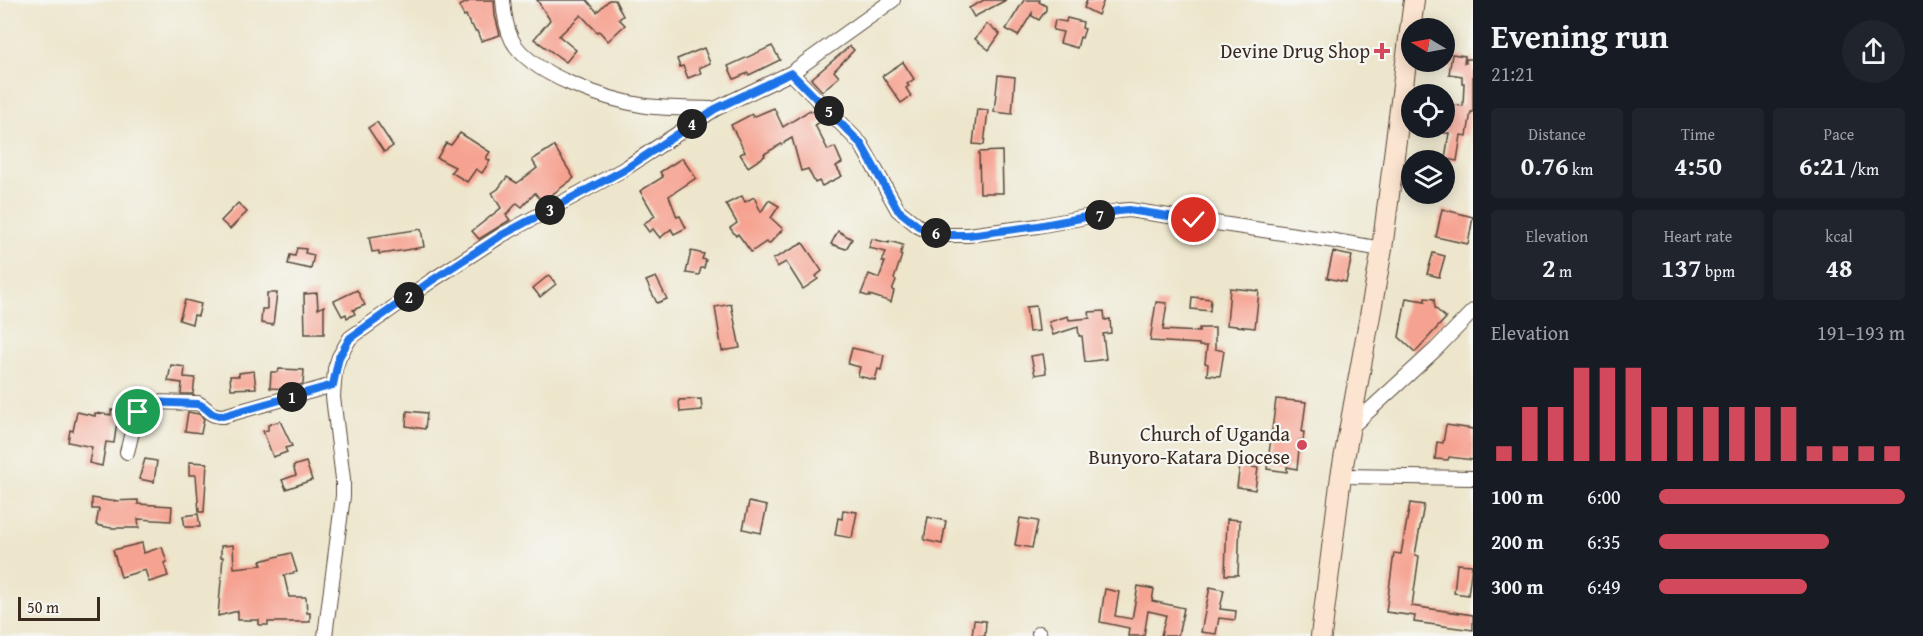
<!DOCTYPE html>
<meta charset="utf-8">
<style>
:root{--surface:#171b24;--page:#20242c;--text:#f1f3f6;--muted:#9ea1a6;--accent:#d1495b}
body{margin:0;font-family:"Gentium Book Plus",serif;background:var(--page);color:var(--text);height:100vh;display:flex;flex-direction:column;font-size:22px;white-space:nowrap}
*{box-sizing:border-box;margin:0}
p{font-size:20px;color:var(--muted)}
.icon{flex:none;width:33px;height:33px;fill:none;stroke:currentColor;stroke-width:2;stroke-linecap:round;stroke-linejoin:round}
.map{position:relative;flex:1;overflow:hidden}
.details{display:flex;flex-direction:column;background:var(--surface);width:450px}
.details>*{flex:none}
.needle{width:39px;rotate:280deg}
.tools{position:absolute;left:1401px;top:18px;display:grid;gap:12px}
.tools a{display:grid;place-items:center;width:54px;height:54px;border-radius:50%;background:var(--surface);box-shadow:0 3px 15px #0003;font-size:30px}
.scale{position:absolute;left:18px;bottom:15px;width:82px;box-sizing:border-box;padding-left:6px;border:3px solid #3b2a1e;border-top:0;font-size:16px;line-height:21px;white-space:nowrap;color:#3b2a1e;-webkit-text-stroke:4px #f6f6f2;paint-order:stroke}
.pin{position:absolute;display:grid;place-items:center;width:51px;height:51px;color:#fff;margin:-26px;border:3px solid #fff;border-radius:50%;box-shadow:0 2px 6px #0007}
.km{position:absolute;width:30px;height:30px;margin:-15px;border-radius:50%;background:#222;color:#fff;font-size:16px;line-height:30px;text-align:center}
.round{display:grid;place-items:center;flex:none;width:63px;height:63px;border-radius:32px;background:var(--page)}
.headline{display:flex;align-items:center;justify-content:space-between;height:102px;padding:0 18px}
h1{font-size:33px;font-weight:800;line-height:45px}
.stats{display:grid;grid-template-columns:repeat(3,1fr);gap:9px;height:102px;padding:6px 18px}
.stats div{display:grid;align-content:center;border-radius:6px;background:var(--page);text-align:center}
.stats b{font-size:26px;font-weight:800}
.stats small{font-size:16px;font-weight:400}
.stats p{font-size:16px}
.chart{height:168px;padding:12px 18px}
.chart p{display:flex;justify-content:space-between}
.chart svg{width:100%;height:108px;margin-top:6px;stroke:var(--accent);stroke-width:6}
ul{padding:0 18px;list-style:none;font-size:20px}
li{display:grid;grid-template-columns:96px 72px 1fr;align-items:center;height:45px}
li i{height:15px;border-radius:8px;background:var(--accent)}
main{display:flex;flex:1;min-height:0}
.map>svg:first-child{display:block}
.building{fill:#f6a291}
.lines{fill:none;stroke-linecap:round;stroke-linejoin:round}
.street-casing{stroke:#564638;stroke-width:16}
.secondary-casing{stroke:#564638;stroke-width:22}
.street{stroke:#fff;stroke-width:14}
.secondary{stroke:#fce5d0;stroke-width:20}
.route-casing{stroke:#fff;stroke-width:12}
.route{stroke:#1a73e8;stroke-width:8}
.poi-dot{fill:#d1495b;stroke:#f6f6f2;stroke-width:2}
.labels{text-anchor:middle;stroke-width:4.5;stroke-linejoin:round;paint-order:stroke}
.poi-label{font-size:20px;fill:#3b2a1e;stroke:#f6f6f2;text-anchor:end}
</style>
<main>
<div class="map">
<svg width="1473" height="636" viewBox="0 0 1473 636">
<rect width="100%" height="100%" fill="#f6f6f2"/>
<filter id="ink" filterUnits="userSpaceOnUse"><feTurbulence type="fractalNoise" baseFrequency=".0167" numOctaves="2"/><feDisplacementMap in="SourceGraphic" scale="12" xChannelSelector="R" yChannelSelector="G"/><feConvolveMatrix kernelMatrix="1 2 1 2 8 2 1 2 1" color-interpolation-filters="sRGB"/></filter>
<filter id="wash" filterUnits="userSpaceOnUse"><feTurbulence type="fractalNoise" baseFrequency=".008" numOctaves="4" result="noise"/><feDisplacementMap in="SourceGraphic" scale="24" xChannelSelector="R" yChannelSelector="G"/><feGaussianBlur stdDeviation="1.35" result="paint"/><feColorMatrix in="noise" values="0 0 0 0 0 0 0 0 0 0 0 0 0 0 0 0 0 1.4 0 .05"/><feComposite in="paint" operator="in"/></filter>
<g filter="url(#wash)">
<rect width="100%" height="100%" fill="#ede6cc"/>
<g id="blocks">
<g class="building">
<path d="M472,0H494L495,16L500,35L481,41L477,31H475L472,25H470L466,15L464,16L459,6Z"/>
<path d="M537,0H587L597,12L609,0H615L623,16L619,19L625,25L608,41L599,31L597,32L581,15L559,36L576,50L566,62L534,39L550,20Z"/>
<path d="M984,0H1006L974,17L969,8Z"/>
<path d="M1024,0H1040L1039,2L1046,6V10L1039,20L1032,16V13L1018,36L1006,29Z"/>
<path d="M1087,0H1104L1098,15L1084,8Z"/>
<path d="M1067,18L1083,22L1082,28L1085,29L1082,38L1080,37L1077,48L1060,43L1063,32L1053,30L1055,20L1066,22Z"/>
<path d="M987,24L1000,34L989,50L975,39Z"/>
<path d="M772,46L780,60L749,75L748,73L734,79L728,66Z"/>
<path d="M850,46L854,50L834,71L839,77L822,91L811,79Z"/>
<path d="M704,48L710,63L699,68L701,73L688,78L683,66L680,67L677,59Z"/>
<path d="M1452,54L1465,56L1464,63H1466V59H1473V112H1471L1467,136L1461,135L1457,161L1445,159L1449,133H1444V104L1463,106L1464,83H1462V76L1449,74Z"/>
<path d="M903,62L914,79L907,84L909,86L906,88L911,96L901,103L882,76Z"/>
<path d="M998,75L1015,77L1012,114L994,112Z"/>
<path d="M774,108L783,127L810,110L811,112L815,110L822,121L815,125L828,150L835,147L842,163L836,166L842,176L822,186L819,181L815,183L808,169L801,171L792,138L764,154L765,156L748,167L740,154L745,152L731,125L752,114L753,117Z"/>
<path d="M977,109L988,110L984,145L973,144Z"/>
<path d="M377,122L393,146L384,152L368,128Z"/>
<path d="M460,133L490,152L486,158L490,161L482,173L476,169L467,182L451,172L455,167L437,158L446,143L451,145Z"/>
<path d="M554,146L574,178L542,202L535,193L522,207L517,203L506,215L510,220L479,239L472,231L501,208L492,193L498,189L507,177L517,183L520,181L537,168L532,160Z"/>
<path d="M1002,151L1003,193H980L979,152Z"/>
<path d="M682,158L696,178L669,196L677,217L680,216L686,228L674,234L671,229L660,238L653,229L649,232L643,224L655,216L640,191L663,177L660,172Z"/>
<path d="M742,196L745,202L754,197L761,212L769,200L779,206L771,218L783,229L769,244L766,242L751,252L738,234L736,236L730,228L737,223L726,204Z"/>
<path d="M238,203L247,212L230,229L221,221Z"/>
<path d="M1442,209L1473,217L1468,244L1436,237Z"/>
<path d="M421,229L424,247L388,253L379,254V251L372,252L369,237Z"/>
<path d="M838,231L852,239L846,249L831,244Z"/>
<path d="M872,239L889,243V241L903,245L900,255H902L894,279L896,280L892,290L894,291L891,302L870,295V297L861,294L869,274L879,278L885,262H882L886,252L869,248Z"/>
<path d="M803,243L822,271L816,276L818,279L803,289L786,262L777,267L773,259Z"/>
<path d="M297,248L306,249L305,253L314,255L311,269L288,264L290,255L295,256Z"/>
<path d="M691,251L704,254L702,259L706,260L704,268H701L699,275L686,273Z"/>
<path d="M1333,252L1352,256L1346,282L1327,278Z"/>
<path d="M1433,253L1445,256L1439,277L1427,274Z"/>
<path d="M549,275L556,284L540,297L533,288Z"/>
<path d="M656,277L667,299L657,303L646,281Z"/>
<path d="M1230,288L1259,291L1255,328L1227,325Z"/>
<path d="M357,290L365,305L353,310L355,314L347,318L346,314L342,316L334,301Z"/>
<path d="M267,293H277L273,325L261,323L262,309H267Z"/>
<path d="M317,293L318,309L324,306V334H305L304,294Z"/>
<path d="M1192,297L1211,299L1210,311L1191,309Z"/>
<path d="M1406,298L1425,301V298L1434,299L1435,308L1446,318L1415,352L1399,337Z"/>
<path d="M185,300L201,304L198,316L194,315L192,324L179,320Z"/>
<path d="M1156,302L1167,303L1163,330L1199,332V328H1215V349L1224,351L1220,376L1207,375L1208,364L1205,363L1207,346H1199V344L1150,341Z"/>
<path d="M731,304L740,348L722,351L715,307Z"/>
<path d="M1036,306L1039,331L1029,332L1026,307Z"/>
<path d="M1104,311L1105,320L1110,319L1111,333L1103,334L1106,359L1085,362L1082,336H1079L1078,327L1053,335L1049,322L1068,316L1069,320L1090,318L1089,312Z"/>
<path d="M852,348L884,355L881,370L878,369L875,380L858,376L860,367L848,364Z"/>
<path d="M1043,354L1046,373L1035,375L1031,356Z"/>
<path d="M171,365L185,367L184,377L195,378L193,394H181L182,383L168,381Z"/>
<path d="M279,369L304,370L303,384L287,389L270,388L271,372H278Z"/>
<path d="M254,371L256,388L231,389L230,376H239V373Z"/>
<path d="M701,399L702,410L680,412L679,400Z"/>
<path d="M1276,399L1306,402L1302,432H1304L1303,441L1300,440L1297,469L1287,467V472L1267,469Z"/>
<path d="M111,410H129V412L125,422H117L114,443L106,442L102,466L89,463L92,447L68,442L70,430L73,431L77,412L95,416V413L111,415Z"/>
<path d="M407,411L427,413L425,429L406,426Z"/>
<path d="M188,412L199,414L204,419L201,433L185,431Z"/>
<path d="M280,421L292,446L285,448L287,452L273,457L263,431L268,430V425Z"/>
<path d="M1446,425L1473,429V460L1449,457L1448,460L1435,459L1437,442L1443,443Z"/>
<path d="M145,459L157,461L154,482L139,479Z"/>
<path d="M189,462L207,463L204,512H199L196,475H189Z"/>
<path d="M306,462L312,480L286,489L282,480L296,475L293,466Z"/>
<path d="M1240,465L1258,468L1255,490L1237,487Z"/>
<path d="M92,498L110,501L138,500V504L172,506L171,521L138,519L139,528H111L96,525L99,509H92Z"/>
<path d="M749,502L767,506L761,533L743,529Z"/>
<path d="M1410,503L1424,505L1415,555L1419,556L1412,606L1473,615V630L1414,622L1415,616L1386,612L1394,553L1401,554Z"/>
<path d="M843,510L857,512L852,538L835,535L838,518L842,519Z"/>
<path d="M198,514L200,527H185L183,516Z"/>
<path d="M928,517L946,521L942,544L924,540Z"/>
<path d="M1020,518L1038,521L1032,548L1015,545Z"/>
<path d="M1227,519L1240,520L1238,575H1225Z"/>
<path d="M142,543L144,553L162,547L167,562L164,563L168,576L149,582L145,570L121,577L113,550Z"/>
<path d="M233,545L234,568L262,565L260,561L291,553L297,572L284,575L289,597H306L307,613H310V622H268V625H259V620H238V611L218,616L223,557H221V546Z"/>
<path d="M1457,564L1472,565L1468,595L1454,593Z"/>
<path d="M1138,586L1154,589L1152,601L1184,608L1178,636H1161L1166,615L1148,611L1144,636H1128L1129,628L1100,622L1105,589L1119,592L1115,616L1132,619Z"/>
<path d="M1210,587L1224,590L1220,609L1236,611L1235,620L1219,618L1216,634L1201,632Z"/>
<path d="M974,620L986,621L985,636H972Z"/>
</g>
</g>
</g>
<g filter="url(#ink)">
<use href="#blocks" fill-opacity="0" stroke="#564638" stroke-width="1.5"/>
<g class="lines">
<defs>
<g id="street">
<path d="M503,0C504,14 506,28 512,40C530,75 608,100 646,106C668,109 692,108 715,109"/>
<path d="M791,73L861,144L898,210L918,226L932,233L949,235H968L1038,226L1118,211L1129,210L1329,240L1382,249"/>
<path d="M1349,429L1436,349L1473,311"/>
<path d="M127,452C131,439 135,408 148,402L198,403C209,408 207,416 223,416L333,385"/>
<path d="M1341,476L1473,478"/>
<path d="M1039,633L1040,636"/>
<path d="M325,636L343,496V479L333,397L335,369L339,357L350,338L431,281L502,235L624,169L715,109L791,73L893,0"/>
</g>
<path id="secondary" d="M1321,636L1341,476L1382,249L1414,0"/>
</defs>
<use href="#street" class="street-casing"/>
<use href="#secondary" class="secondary-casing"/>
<use href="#street" class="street"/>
<use href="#secondary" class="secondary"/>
</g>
</g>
<g class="lines" filter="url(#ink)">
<defs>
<path id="route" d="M138,412L143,404L148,402L198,404C209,407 207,416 223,416L333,385L339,357L350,338L431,281L502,235L624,170L715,109L791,73L861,144L898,210L918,226L932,233L949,235H968L1038,226L1118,211L1129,210L1194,220"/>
</defs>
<use href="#route" class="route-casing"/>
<use href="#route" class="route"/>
</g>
<g class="poi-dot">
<path d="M1379 42h6v6h6v6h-6v6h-6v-6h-6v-6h6z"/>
<circle cx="1302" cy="445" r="6"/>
</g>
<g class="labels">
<g class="poi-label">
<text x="1370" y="58">Devine Drug Shop</text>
<text x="1290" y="441">Church of Uganda<tspan x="1290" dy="23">Bunyoro-Katara Diocese</tspan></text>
</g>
</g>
</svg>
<div class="tools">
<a><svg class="needle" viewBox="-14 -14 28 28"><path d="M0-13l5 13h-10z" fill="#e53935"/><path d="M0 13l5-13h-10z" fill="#9ea1a6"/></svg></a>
<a><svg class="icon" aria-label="locate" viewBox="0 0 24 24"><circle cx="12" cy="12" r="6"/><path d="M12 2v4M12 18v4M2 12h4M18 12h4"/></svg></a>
<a><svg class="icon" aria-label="layers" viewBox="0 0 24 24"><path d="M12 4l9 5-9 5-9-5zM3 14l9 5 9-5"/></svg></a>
</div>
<div class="scale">50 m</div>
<div class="pin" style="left:138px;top:412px;background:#1e9e55"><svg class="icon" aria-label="arrive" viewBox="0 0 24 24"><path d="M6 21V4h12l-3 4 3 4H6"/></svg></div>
<div class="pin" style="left:1194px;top:220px;background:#d93025"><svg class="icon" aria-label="check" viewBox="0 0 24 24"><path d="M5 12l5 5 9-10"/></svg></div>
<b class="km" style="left:292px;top:397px">1</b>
<b class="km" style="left:409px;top:297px">2</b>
<b class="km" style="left:550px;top:210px">3</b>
<b class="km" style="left:692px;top:124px">4</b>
<b class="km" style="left:829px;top:111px">5</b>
<b class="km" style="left:936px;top:233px">6</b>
<b class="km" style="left:1100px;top:215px">7</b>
</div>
<section class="details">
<div class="headline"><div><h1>Evening run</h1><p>21:21</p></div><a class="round"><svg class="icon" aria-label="share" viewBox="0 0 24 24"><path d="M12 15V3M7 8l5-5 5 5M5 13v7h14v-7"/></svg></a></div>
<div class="stats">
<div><p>Distance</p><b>0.76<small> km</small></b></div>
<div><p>Time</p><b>4:50</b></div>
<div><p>Pace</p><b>6:21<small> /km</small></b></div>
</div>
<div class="stats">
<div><p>Elevation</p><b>2<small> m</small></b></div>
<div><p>Heart rate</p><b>137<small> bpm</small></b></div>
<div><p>kcal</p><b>48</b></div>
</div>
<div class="chart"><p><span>Elevation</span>191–193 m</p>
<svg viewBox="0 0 160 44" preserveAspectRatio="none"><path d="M5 44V38M15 44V22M25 44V22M35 44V6M45 44V6M55 44V6M65 44V22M75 44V22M85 44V22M95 44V22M105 44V22M115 44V22M125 44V38M135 44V38M145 44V38M155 44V38"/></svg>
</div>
<ul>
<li><b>100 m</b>6:00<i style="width:100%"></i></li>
<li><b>200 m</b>6:35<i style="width:69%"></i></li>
<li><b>300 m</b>6:49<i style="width:60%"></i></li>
</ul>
</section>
</main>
